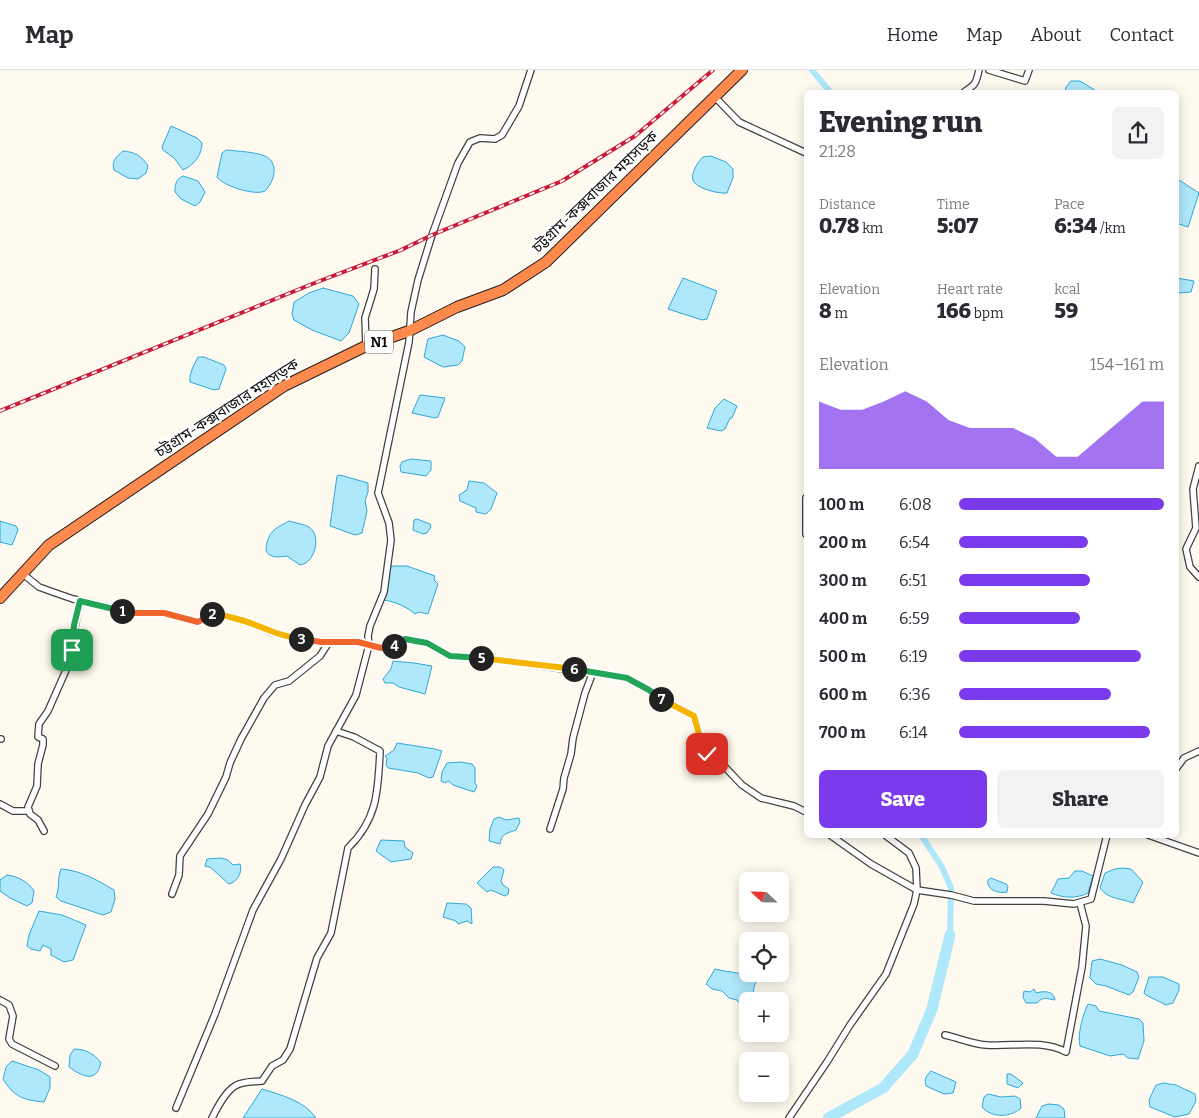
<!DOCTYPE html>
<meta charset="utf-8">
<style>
:root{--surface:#fff;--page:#f2f2f3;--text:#2b2b33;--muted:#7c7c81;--line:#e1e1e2;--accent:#7c3aed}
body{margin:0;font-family:Bitter,"Noto Sans Bengali",serif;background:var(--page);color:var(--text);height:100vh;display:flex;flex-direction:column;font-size:19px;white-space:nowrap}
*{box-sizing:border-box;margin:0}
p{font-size:16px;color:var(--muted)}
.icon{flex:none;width:28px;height:28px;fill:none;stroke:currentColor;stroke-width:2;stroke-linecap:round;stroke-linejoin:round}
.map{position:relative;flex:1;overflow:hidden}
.panel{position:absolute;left:804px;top:20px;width:375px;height:748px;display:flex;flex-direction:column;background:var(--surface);border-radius:8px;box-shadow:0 2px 12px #0003}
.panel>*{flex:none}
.needle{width:32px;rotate:292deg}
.controls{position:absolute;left:739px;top:802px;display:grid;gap:10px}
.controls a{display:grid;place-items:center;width:50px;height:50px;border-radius:8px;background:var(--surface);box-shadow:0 2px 12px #0003;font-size:25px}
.pin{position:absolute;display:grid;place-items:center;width:42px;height:42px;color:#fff;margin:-21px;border-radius:10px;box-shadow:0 2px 8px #0006}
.km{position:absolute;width:25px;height:25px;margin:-12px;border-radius:50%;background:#222;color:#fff;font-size:14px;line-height:25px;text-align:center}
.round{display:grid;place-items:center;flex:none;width:52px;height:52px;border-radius:8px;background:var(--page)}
.headline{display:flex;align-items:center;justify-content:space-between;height:85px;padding:0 15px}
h1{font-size:28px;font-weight:800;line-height:38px}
.metrics{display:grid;grid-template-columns:repeat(3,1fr);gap:8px;height:85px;padding:5px 15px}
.metrics div{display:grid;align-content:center}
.metrics b{font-size:21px;font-weight:800}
.metrics small{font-size:14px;font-weight:400}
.metrics p{font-size:14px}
.chart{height:140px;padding:10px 15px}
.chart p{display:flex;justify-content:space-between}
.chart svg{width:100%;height:90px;margin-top:5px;fill:var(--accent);opacity:.7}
.primary-button{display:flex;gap:10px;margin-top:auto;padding:10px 15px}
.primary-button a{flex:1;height:58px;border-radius:8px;background:var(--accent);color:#fff;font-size:20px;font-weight:800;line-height:58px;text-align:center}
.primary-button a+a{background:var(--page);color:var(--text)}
ul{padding:0 15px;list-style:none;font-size:16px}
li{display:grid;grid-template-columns:80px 60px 1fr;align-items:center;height:38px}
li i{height:12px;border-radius:6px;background:var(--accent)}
header{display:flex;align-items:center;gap:30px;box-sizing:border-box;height:70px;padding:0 25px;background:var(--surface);border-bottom:1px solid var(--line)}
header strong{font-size:24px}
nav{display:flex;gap:28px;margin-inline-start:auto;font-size:18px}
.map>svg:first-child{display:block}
.water{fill:#afe7fb;stroke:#2fa8d8}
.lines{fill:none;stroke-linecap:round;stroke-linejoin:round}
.canal{stroke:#afe7fb;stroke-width:6}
.river{stroke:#afe7fb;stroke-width:11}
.street-casing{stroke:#414141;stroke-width:8}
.highway-casing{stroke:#1f1f1f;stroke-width:12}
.street{stroke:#fff;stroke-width:5.5}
.highway{stroke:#ff8a4d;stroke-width:10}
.rail-casing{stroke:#ca1a37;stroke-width:4}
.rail{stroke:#fff;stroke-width:2;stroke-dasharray:5.5;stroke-linecap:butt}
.split-1-casing{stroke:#fff;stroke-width:10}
.split-2-casing{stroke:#fff;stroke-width:10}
.split-3-casing{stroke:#fff;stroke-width:10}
.split-4-casing{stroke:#fff;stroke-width:10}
.split-5-casing{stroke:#fff;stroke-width:10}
.split-6-casing{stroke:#fff;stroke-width:10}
.split-7-casing{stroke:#fff;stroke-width:10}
.split-8-casing{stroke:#fff;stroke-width:10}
.split-1{stroke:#22a559;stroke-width:6}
.split-2{stroke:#f0652b;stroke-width:6}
.split-3{stroke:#f5b400;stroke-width:6}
.split-4{stroke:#f0652b;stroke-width:6}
.split-5{stroke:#22a559;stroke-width:6}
.split-6{stroke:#f5b400;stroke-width:6}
.split-7{stroke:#22a559;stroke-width:6}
.split-8{stroke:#f5b400;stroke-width:6}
.labels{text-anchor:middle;stroke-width:5;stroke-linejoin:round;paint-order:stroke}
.shield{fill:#fff;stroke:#565656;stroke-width:1}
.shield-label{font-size:14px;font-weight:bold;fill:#0e0e0e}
.street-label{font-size:15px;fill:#0e0e0e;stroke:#fff}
</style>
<header>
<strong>Map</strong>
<nav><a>Home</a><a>Map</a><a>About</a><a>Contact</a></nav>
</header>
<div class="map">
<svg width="1199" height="1048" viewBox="0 0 1199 1048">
<rect width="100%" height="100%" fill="#fffaef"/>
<g class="water">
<path d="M1071,11H1080L1098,22H1065L1066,17Z"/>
<path d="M171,56L197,68L202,73C202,85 194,95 183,100L174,88L163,80L162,77Z"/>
<path d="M226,80C236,81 256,82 265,86C280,93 274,112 265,121C255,126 223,116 217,107L222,83Z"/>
<path d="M123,81C135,82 142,86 148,96L146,103L138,109L128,108L114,100C111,91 117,86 123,81Z"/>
<path d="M711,86L726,92L733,99V108L727,123C719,124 699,119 694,112C689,105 698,92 703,87Z"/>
<path d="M183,106L198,111L205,122L200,132L195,136L181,129L175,122C175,114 176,109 183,106Z"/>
<path d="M1176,108L1199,123L1188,157L1176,153Z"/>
<path d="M683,208L717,221L707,249L702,250L668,239Z"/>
<path d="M1177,208L1194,211L1191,222L1178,223L1176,221Z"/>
<path d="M323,218L353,226L359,234L349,263L341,271L312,260L294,250L292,244L294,232L309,223Z"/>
<path d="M443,265L459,271L465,277L462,291L458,295L443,297L424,287L428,269Z"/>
<path d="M198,287H204L224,295L226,299L219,319L214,320L190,312C189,303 194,295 198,287Z"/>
<path d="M420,325L445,328L438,347L435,348L412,343Z"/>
<path d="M724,329L737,336L732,348H730L725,359L721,361L707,358L715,338Z"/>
<path d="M411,389L431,391V400L426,406L401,402L400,396L402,392Z"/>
<path d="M340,405L368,413V422L365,431L367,441L362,463L355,465L330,456L337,406Z"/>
<path d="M469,411L484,413L497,423L491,439L486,444L476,442V438L460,431L459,425L467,420Z"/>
<path d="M417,449L430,454L431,457L427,463L423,464L413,460L414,450Z"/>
<path d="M0,451L16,456L18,460L12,475L0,472Z"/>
<path d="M289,451C295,453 304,454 309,457C322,466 315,493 300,495L287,486C279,487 271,489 266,481C267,462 274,459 289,451Z"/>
<path d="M392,496H407L435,506L434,510L438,514L428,544L419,542L415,544C407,537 396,532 384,530L390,497Z"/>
<path d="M393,591L414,593L432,596L425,624L399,617L393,613H385L383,609L391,599Z"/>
<path d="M397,673L435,679L442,681L433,707L429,708L418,703L388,698L386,695L387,688L385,686L394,680Z"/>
<path d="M461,692L472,694L475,698V713L477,716L474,722L453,715L449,711L445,713L441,711L442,702L447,693Z"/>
<path d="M499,747L506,750L519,748L520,752L516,760C506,764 502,763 500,774L489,771L490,759L494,749Z"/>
<path d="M381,770L404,771L405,777L413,783L411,789L391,792L376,781Z"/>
<path d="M221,788L228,790L233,795L240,794C243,802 237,812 229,814L210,797L205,796L207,789Z"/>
<path d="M493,797H500L504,800L501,811L503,815L509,819L508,824L505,826L491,820L487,822L477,813Z"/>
<path d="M1123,798L1131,799L1143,812L1133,833C1121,828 1109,830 1100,818L1105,803L1115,799Z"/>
<path d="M61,799C80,800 97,810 114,820L115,829L111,842L103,845L61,831L56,827C60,817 57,809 61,799Z"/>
<path d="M1075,801H1082L1093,806L1088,823C1076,829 1063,828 1051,823L1058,809L1069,808Z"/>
<path d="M7,805C19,807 27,811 34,821L32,833L27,836L10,828L0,821V810Z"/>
<path d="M991,808L1006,814L1008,816L1007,822C999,824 986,820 988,810Z"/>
<path d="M447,833L466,834L471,838L472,854L467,851L458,854L456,851L443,847Z"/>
<path d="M39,841L62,845L86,855L73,890L64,892L51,885V879L43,875L40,881L31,879L27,876L29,865Z"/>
<path d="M1100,889L1122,895L1137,902L1139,907L1133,922L1129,925L1106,916L1096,914L1090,908L1092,891Z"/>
<path d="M715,899C731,903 742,902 757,909L754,917L752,931H748L747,934H740L737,930L729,928L722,921L712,919L706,914Z"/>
<path d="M1149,907H1163L1179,914V920L1173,933L1166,935L1146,925L1144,923Z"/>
<path d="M1034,919L1036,923C1044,921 1053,920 1055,930C1047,929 1043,926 1037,933H1026L1023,927L1024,921L1030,922Z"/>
<path d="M1088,934L1096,936L1099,941L1139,949L1143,953L1144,971L1138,989L1128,988L1123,984L1110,986L1080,976C1077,965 1083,944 1088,934Z"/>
<path d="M74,979C85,979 95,984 101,993C96,1014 82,1006 69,997L70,985Z"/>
<path d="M12,991L39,1000L50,1007V1018L44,1032C23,1030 14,1027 3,1009L6,997Z"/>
<path d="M931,1001L956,1012L953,1023L944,1024L926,1016C924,1009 926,1006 931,1001Z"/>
<path d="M1007,1004H1011L1023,1013L1018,1018L1007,1014Z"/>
<path d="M1164,1013L1176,1015L1195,1024L1196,1031L1189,1044L1175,1047L1150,1037L1149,1030L1156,1015Z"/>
<path d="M262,1019C281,1025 305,1031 316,1048H243Z"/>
<path d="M988,1024L1001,1027L1015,1026L1020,1029L1021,1038C1010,1048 992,1048 982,1037L984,1027Z"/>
<path d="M1048,1034L1059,1035L1064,1039L1065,1048H1036L1042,1036Z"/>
</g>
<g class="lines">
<g class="canal">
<path d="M812,0L830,22"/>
<path d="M921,765L942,797L951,818L950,865"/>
</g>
<path class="river" d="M828,1048L883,1018L913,984L932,939L950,865"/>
<defs>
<g id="street">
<path d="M989,0L1025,11L1029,0"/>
<path d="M964,22C975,15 976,14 979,0"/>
<path d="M714,26L739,52L806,83"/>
<path d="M366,276L365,248L374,219L375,199"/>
<path d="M1199,396L1193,419L1196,458L1186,479L1190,497L1199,507"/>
<path d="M806,428V464"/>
<path d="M23,504L39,517L50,521L73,529L129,542L164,543L198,552L215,543L253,554L270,562L288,567L321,572H358L373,577L388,578L395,576L405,569L427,573L450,586L492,589L627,608L694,647L699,668L707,684L722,694L742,715L761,728L794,736L806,742"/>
<path d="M0,669H1"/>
<path d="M1176,699L1184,688L1199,681"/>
<path d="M0,734L13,741H29"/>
<path d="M550,759L563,719L564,708L571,684L573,668L585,623L593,602"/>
<path d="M44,761L38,750L30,744L28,737L37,716L38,694L43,675V669L38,667L39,654L48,641L67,598L80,531"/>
<path d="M830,765L871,794L917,820L951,825L974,831H1044L1074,834L1091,829L1107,765"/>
<path d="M1148,765L1199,783"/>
<path d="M172,824L179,805L180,786L208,744L226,707L230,693L241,669L264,628L275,615L289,611L320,586L329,572"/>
<path d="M0,930L9,935L13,946L9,969L12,974L55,996"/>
<path d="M945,965C959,968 972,974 986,975C1013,977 1041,969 1066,982L1082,897L1086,856L1080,833"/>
<path d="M176,1038L215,944L253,840L281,789L305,735L320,707L328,676L356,625L369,575L368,566L370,556L384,522L391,470L389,453L378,423L409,272L411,242L418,210L432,165L458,93L470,72L480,68L495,69L502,65L519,36L531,0"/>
<path d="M212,1048C217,1038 225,1022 235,1016C242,1011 254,1012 262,1011L272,996L283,990L290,979L317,888L331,863L348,778C378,749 378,720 380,681L354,667L336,661"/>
<path d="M789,1048L827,992L850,955L886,904L914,834L917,820L916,798L909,783L885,765"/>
</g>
<path id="highway" d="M0,528L49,475L284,316L366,276L409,261L457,237L503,220L546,192L742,0"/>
</defs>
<use href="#street" class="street-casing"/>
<use href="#highway" class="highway-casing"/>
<use href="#street" class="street"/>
<use href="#highway" class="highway"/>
<defs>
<path id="rail" d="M0,341L312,214L401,180L432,165L562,111L635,66L713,0"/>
</defs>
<use href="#rail" class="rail-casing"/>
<use href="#rail" class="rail"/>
</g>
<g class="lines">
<defs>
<path id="split-1" d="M72,580L74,555L80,531L122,541"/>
<path id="split-2" d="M122,541L135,543H164L198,552L212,544"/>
<path id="split-3" d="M212,544L215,543C228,547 241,549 253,554C271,561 281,566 301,569"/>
<path id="split-4" d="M301,569L321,572H358L381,578L394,576"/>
<path id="split-5" d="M394,576L405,569L427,573L450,586L481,588"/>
<path id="split-6" d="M481,588L574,599"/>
<path id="split-7" d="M574,599L627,608L649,620L661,629"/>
<path id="split-8" d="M661,629L694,646L700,668L707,684"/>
</defs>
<use href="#split-1" class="split-1-casing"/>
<use href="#split-2" class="split-2-casing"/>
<use href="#split-3" class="split-3-casing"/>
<use href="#split-4" class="split-4-casing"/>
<use href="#split-5" class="split-5-casing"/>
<use href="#split-6" class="split-6-casing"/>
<use href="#split-7" class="split-7-casing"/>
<use href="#split-8" class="split-8-casing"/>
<use href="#split-1" class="split-1"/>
<use href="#split-2" class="split-2"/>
<use href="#split-3" class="split-3"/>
<use href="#split-4" class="split-4"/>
<use href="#split-5" class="split-5"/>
<use href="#split-6" class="split-6"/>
<use href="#split-7" class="split-7"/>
<use href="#split-8" class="split-8"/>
</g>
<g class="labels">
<rect class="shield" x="365" y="260.5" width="28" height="23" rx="4"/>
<g class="shield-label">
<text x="379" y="277">N1</text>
</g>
<g class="street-label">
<text transform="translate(595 122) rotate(-44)" y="5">চট্টগ্রাম-কক্সবাজার মহাসড়ক</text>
<text transform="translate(227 338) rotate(-33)" y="5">চট্টগ্রাম-কক্সবাজার মহাসড়ক</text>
</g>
</g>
</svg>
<div class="controls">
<a><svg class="needle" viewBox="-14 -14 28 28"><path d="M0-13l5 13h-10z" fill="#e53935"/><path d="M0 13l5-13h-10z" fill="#7c7c81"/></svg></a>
<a><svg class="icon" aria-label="locate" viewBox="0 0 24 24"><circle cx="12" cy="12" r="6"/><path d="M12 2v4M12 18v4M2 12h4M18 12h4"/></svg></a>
<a>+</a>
<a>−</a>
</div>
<div class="pin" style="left:72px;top:580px;background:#1e9e55"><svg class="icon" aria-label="arrive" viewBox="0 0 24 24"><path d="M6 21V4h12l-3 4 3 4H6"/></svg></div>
<div class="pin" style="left:707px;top:684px;background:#d93025"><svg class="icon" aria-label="check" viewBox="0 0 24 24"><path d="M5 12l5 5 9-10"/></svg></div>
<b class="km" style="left:122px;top:541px">1</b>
<b class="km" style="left:212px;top:544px">2</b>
<b class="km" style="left:301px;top:569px">3</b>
<b class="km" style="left:394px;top:576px">4</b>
<b class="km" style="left:481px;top:588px">5</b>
<b class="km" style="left:574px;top:599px">6</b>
<b class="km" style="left:661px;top:629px">7</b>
<section class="panel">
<div class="headline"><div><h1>Evening run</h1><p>21:28</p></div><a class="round"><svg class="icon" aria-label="share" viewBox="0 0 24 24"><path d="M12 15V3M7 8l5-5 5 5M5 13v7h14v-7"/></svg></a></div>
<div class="metrics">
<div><p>Distance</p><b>0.78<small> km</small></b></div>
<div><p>Time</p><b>5:07</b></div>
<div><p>Pace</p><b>6:34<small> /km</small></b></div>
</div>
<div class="metrics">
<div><p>Elevation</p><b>8<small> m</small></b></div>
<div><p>Heart rate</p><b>166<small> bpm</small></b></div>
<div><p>kcal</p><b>59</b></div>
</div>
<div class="chart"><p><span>Elevation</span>154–161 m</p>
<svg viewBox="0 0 160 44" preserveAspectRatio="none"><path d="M0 44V11L10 15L20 15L30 11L40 6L50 11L60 20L70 24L80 24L90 24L100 29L110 38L120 38L130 29L140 20L150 11L160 11V44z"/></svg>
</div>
<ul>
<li><b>100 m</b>6:08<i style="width:100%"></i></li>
<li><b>200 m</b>6:54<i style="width:63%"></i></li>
<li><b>300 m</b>6:51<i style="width:64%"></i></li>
<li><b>400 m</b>6:59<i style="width:59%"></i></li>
<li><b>500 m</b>6:19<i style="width:89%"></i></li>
<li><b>600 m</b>6:36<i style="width:74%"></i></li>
<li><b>700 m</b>6:14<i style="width:93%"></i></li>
</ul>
<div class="primary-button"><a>Save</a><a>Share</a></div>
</section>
</div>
